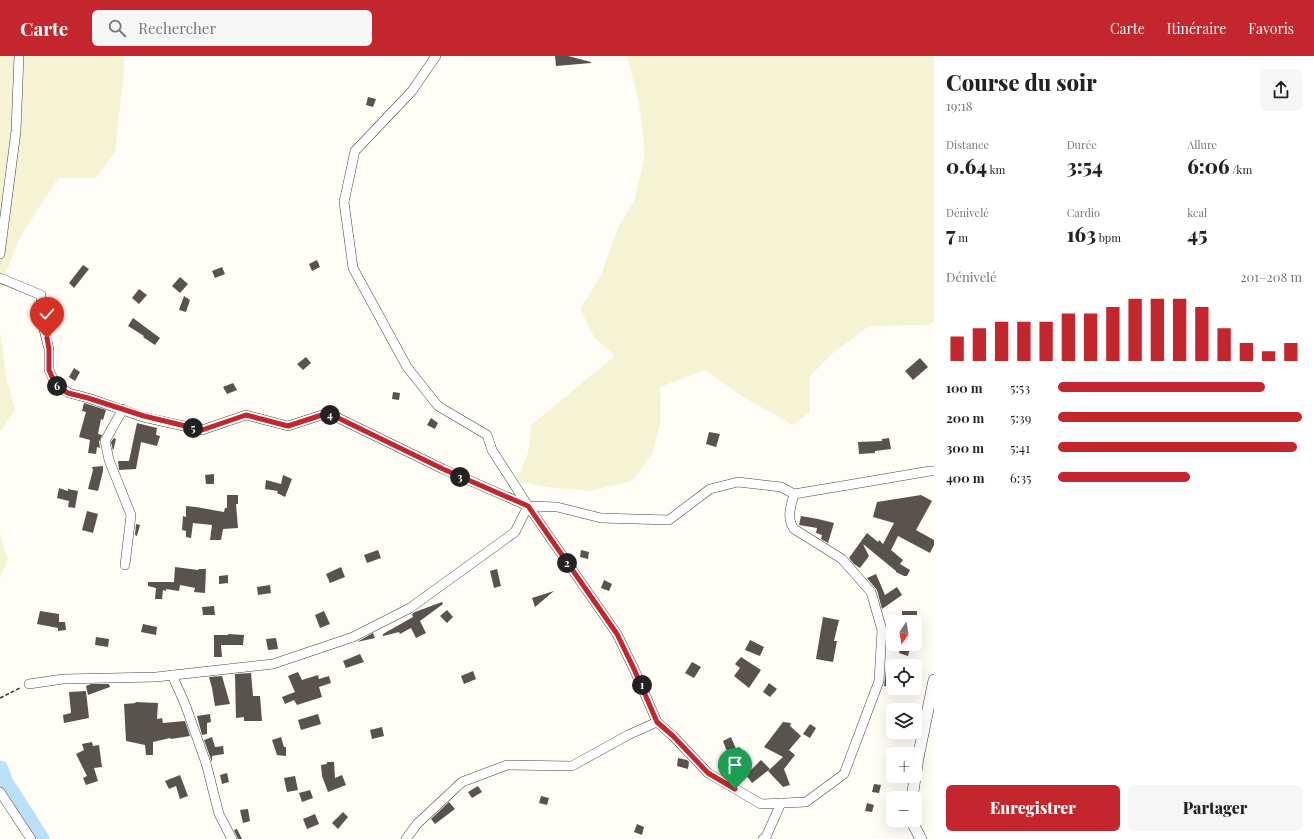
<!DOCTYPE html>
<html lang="fr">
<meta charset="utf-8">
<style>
:root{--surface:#fff;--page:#f6f6f6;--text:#222;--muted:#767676;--accent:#c4262e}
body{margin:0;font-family:"Playfair Display",serif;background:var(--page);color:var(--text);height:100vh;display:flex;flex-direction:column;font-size:15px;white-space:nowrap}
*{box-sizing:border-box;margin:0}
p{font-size:13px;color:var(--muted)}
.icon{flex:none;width:22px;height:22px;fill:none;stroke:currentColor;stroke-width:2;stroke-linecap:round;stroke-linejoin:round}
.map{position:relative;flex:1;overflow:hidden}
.details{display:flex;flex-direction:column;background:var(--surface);width:380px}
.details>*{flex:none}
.needle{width:26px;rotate:192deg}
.tools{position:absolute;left:886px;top:559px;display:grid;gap:8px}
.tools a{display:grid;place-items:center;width:36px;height:36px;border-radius:6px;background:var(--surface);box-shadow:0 4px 16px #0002;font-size:20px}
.pin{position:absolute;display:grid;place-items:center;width:34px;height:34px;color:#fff;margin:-41px -17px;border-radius:50% 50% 50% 0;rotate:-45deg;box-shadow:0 0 4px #0007}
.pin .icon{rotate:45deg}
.km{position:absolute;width:20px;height:20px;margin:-10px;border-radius:50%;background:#222;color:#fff;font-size:11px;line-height:20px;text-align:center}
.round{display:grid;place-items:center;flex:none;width:42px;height:42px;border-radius:6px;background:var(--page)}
.overview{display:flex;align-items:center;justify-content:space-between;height:68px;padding:0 12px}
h1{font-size:22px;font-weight:800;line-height:30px}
.metrics{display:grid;grid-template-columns:repeat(3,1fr);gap:6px;height:68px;padding:4px 12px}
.metrics div{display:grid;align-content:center}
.metrics b{font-size:20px;font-weight:800}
.metrics small{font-size:11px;font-weight:400}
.metrics p{font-size:11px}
.chart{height:112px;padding:8px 12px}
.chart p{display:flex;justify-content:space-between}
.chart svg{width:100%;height:72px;margin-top:4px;stroke:var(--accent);stroke-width:6}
.action{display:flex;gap:8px;margin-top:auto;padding:8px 12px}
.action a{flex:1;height:46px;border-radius:6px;background:var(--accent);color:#fff;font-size:16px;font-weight:800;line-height:46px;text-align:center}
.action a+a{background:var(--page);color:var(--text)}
ul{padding:0 12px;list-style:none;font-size:13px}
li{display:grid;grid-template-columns:64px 48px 1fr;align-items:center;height:30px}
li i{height:10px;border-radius:5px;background:var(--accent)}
header{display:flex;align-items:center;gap:24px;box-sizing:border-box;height:56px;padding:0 20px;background:var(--accent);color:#fff}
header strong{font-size:19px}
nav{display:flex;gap:22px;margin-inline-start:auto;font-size:14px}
.search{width:280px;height:36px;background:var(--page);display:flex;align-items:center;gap:10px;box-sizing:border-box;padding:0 14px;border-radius:6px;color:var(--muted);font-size:15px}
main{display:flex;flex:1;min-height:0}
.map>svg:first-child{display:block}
.farmland{fill:#f6f3d4}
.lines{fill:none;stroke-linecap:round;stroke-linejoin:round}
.river{stroke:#b9e0f7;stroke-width:17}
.building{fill:#5a524d}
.minor-casing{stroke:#444;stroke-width:10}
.tertiary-casing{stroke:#444;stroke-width:12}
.path{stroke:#333;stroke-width:1.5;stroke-dasharray:4 2;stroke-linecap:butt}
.minor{stroke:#fff;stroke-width:9}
.tertiary{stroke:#fff;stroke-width:11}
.route-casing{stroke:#fff;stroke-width:8}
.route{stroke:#c4262e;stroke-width:5}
</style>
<header>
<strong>Carte</strong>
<div class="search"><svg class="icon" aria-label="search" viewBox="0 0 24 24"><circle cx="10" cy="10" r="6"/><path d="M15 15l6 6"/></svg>Rechercher</div>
<nav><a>Carte</a><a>Itinéraire</a><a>Favoris</a></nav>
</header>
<main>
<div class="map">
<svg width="934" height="783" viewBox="0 0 934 783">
<rect width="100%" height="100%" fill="#fffdf5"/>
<g class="farmland">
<path d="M0,0H124V16L115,96L96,122H58L19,183L0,233Z"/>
<path d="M627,0H934V266L928,269L869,270L833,297L810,320V356L793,369L745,342L705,314L660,331L661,364L652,398L632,425L590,435L548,431L516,425L528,397L531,369L615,300L594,281L580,253L601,219L618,172L635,143L645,99L639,46Z"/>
<path d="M0,276L7,325L15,354L0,376Z"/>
<path d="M0,479L8,504L0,521Z"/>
</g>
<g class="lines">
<path class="river" d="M0,713L4,725L41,783"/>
</g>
<g class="building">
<path d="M555,0H568L591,6V7L556,10Z"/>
<path d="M368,41L376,43L373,51L366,49Z"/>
<path d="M317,204L320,211L312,215L309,208Z"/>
<path d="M83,209L89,213L74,232L69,227Z"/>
<path d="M222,211L225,218L215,222L212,215Z"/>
<path d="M180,221L188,228L180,237L172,230Z"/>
<path d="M139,233L147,239L139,248L132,242Z"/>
<path d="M184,240L190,244L186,256L179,254Z"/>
<path d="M133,262L160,282L155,289L143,281L144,280L128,270Z"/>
<path d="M306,301L311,307L303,314L297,308Z"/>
<path d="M920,302L928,311L913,324L905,315Z"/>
<path d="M74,312L80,316L75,325L69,321Z"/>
<path d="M233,327L237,334L227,338L223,331Z"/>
<path d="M393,336L400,337L399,344L392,343Z"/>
<path d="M84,347L106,354L103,364L101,363L98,378L102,379L99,386L100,392L97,391L96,398L88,397L90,384L79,381L86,356L82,355Z"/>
<path d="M431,362L438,367L435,373L427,369Z"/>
<path d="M137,367L157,372L156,379L160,380L157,390L141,386L136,413L119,414L118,405H129Z"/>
<path d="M709,376L720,378L716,391L706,388Z"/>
<path d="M114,382L116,383L113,395L111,386Z"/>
<path d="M889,382L891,393L875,395V397L859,398L858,386L882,385V383Z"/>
<path d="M103,410V415L98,435L88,433L93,414L92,411Z"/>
<path d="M214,418V428H206L205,419Z"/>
<path d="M283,419L292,423L285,441L277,437L278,435L265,433L266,424L281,428Z"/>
<path d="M59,432L68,435V433L78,435L75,452L68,451L69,445L57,442Z"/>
<path d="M227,439H238V448H236L238,472L223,473L221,484H210L212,469L193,467L191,482L186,481V475L182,474L183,460L186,461V450L196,451L224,456L225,452H227Z"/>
<path d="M921,439L932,445L916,474L934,484V489L930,497L898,480L891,494L903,504L900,508L910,514L907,520H904L896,516V515L863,488L869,500L860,512L854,508L849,502L867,477L878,486L879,484L883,488L894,467L873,461L877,446Z"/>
<path d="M87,455L98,458L93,477L82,474Z"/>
<path d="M801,460L818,463L834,467L828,487L821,483L822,479L816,477L817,472L799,469Z"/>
<path d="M136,468L140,469L137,480L135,479Z"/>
<path d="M378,494L381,502L367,507L364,499Z"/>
<path d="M581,494L589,496L588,503L580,501Z"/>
<path d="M175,511L198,514L199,513H206L205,537L194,536L195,532L180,529L179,535L166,533V535L163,534L162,543H155L156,532L148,530V526H174Z"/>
<path d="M341,511L345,521L330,527L326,518Z"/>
<path d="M497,513L501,530L494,532L490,515Z"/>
<path d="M876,518L885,539L897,531L902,539L882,553L877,534L867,522Z"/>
<path d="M228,519V527L219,528V520Z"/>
<path d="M604,524L612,528L609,535L601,532Z"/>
<path d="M270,529L271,537L258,539L257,531Z"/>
<path d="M554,535L535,551L532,542Z"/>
<path d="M442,546L443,548L420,565L426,577L416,582L411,572L400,578L399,576L383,580V578L413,561L412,558L415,556Z"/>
<path d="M214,550L215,559H203L202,551Z"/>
<path d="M447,554L453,561L447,567L440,560Z"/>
<path d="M40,555L59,558V566H65L66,574L58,575V572L37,568Z"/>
<path d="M324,555L330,568L320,572L315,559Z"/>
<rect x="902" y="555" width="15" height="11"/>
<path d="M823,561L839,564L834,585H837L833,606L816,603Z"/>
<path d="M143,568L157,571L156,579L141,576Z"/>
<path d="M373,577L375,582L357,586Z"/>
<path d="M228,578L244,579L243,589H221L222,601H214V579H228Z"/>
<path d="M96,581L109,583L108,591L95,589Z"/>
<path d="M276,582L278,593L268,594L266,583Z"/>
<path d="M750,584L764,591L760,600L745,594Z"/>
<path d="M901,588H911L908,600L899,597Z"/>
<path d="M360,598L364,606L346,612L343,605Z"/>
<path d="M741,601L761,614L749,632L734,620L740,612L735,608Z"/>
<path d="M692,606L701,611L694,622L685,617Z"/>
<path d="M886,614L893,615V631L884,630Z"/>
<path d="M473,615L476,623L464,628L461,620Z"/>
<path d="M298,616L302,624L318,619L319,623L329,620L331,627L319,631L322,641L297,649L294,644L285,648L282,641L295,636L288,620Z"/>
<path d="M251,617L253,640H260L262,665H244V661L236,662L235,618Z"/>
<path d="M222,620L230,648L215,650L212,632L209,621Z"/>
<path d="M769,627L777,633L770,641L763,636Z"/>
<path d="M91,628H109L110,631L88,639L86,630Z"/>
<path d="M86,635L89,662L64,667L63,659L71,657L69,636Z"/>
<path d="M135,646L158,647L157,663L162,662L163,667L185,665L190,680L171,683L170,682L153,686V699H146L145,689L126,685L124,648L136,647Z"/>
<path d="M210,658L211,666L207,667V678L202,679L197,660Z"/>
<path d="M318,658L321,668L301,674L298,664Z"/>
<path d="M783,666L791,667L790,670L801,680L789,694L795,699L784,713L790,729L783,731L768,715L783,701L764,691Z"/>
<path d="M810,668L816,672L810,682L803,678Z"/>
<path d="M382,671L384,680L372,683L370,674Z"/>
<path d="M212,681L215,691L223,690L224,698L212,700V706L204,684Z"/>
<path d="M281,681L284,691H286V700L277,699L272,684Z"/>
<path d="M731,681L736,693L739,691L745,697L740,702L743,711L726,693L723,685Z"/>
<path d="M92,686L93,690L99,689L102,711L94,712L98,725L86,729L83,722L87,720L76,698L84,694L82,688Z"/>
<path d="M678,702L687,704L689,706L688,713L677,710Z"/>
<path d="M761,704L770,713L752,727L746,719Z"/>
<path d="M327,706H334L335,722L342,719L346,729L328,736L322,720L321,709L327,708Z"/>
<path d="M227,717L229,726L222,728L220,719Z"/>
<path d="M180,719L188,740L180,743L176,730L169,733L165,725Z"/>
<path d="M295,720L298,734L287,736L284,722Z"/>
<path d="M874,728L881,729L879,737L872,736Z"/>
<path d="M478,730L482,736L472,742L468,736Z"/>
<path d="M310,734L313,742L302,746L299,737Z"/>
<path d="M541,740L549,742L547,749L539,747Z"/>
<path d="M449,746L455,753L435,768L431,763Z"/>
<path d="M867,747L874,749L872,756L865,755Z"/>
<path d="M248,753L250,765L243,767L240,754Z"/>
<path d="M343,756L348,761L338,773L332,767Z"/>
<path d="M315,758L319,768L307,773L303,763Z"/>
<path d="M637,768L644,771L642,779L634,776Z"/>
<path d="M237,773L242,783H238L234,774Z"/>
</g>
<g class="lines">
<defs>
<g id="minor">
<path d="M436,0L412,35L355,95L344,146L353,212L407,311L438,350L487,379L492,394L528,450L617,578L634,613L657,666L673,680L708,717L761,748L806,746L844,718L879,625L882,574L871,536L842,503L794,473C786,461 791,451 794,438"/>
<path d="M0,198L16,75L19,0"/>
<path d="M0,222L41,239V262L49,293V314L56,329L69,337L88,342L143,361L202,374L246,359L288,370L328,357L443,413L528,450L557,451L601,462L669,464L710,433L738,426L781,431L794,438L848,429L930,415H934"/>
<path d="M123,353L105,385L109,404L131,459L125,509"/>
<path d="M172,619L185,648L206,707L219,758L232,783"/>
<path d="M29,628L63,623L156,621L273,608L353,581L410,552L515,476L528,450"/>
<path d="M0,736L31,783"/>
<path d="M406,783L417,768L462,726L507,709L572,710L628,679L657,666"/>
<path d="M763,783L766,781L781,747"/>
</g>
<g id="tertiary">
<path d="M912,742L918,702L934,624"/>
<path d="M911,764L921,783"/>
</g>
</defs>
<use href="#minor" class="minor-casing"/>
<use href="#tertiary" class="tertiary-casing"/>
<path class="path" d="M0,642L20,632"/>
<use href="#minor" class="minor"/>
<use href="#tertiary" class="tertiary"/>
</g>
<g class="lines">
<defs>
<path id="route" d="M47,282L49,293V314L56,330L68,337L88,342L144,360L202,374L246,359L288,370L328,357L443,413L528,450L617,578L634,613L657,666L673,680L708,717L735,733"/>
</defs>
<use href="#route" class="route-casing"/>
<use href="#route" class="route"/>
</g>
</svg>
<div class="tools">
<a><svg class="needle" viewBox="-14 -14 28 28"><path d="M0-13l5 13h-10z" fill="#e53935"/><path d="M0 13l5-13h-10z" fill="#767676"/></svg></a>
<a><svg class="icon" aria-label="locate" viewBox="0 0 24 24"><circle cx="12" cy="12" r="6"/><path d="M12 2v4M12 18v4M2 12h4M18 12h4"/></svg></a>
<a><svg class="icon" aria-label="layers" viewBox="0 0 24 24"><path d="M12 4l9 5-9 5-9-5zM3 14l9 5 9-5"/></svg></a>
<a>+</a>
<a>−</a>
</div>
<div class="pin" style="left:735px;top:733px;background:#1e9e55"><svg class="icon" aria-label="arrive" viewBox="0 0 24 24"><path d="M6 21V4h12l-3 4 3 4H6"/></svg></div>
<div class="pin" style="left:47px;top:282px;background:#d93025"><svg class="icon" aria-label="check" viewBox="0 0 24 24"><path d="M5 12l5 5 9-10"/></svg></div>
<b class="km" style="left:642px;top:629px">1</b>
<b class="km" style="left:567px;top:507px">2</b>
<b class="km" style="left:460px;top:421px">3</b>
<b class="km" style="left:330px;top:359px">4</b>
<b class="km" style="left:193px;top:372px">5</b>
<b class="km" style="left:57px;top:330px">6</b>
</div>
<section class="details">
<div class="overview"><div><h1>Course du soir</h1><p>19:18</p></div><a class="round"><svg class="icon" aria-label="share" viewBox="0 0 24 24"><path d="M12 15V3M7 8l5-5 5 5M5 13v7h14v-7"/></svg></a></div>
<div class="metrics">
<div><p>Distance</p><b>0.64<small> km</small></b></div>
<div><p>Durée</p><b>3:54</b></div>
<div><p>Allure</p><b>6:06<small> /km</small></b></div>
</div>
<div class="metrics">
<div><p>Dénivelé</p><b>7<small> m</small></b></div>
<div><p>Cardio</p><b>163<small> bpm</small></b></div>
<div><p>kcal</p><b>45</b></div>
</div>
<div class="chart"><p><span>Dénivelé</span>201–208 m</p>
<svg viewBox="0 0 160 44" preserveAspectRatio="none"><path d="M5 44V29M15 44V24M25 44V20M35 44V20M45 44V20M55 44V15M65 44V15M75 44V11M85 44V6M95 44V6M105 44V6M115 44V11M125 44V24M135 44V33M145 44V38M155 44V33"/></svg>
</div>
<ul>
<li><b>100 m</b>5:53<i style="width:85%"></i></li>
<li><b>200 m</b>5:39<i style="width:100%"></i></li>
<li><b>300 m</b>5:41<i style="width:98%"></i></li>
<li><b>400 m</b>6:35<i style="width:54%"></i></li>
</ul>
<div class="action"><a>Enregistrer</a><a>Partager</a></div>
</section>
</main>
